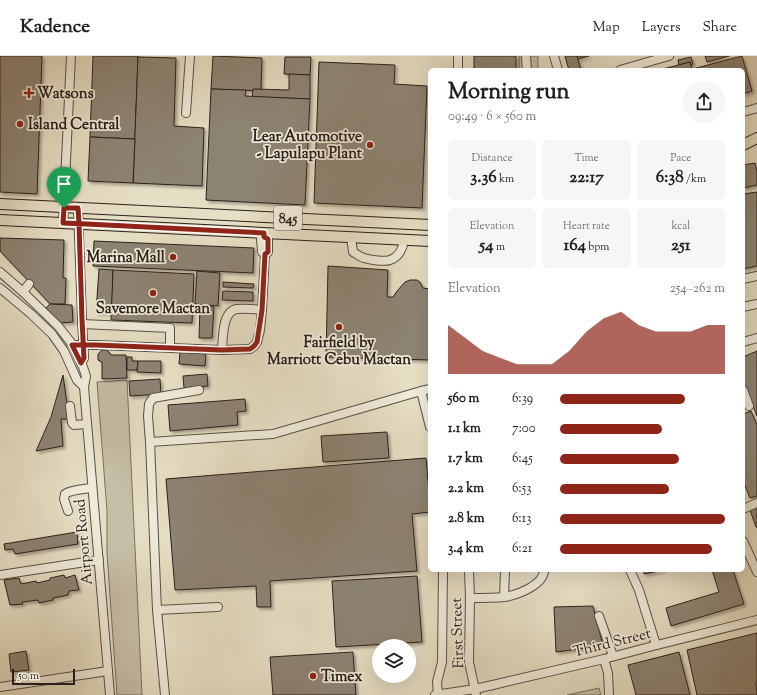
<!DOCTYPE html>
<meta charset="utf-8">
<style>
:root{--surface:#fff;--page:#f6f6f6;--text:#202124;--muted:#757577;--line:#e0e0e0;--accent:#8f2418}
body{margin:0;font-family:"Sorts Mill Goudy",serif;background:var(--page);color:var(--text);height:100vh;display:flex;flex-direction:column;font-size:15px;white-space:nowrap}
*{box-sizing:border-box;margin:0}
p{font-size:13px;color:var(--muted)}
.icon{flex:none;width:22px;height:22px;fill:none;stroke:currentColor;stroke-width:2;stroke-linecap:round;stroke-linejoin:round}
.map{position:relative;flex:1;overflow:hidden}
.details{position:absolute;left:428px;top:12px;width:317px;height:504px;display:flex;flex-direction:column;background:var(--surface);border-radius:6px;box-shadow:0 4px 16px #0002}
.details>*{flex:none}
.buttons{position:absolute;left:372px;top:583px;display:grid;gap:8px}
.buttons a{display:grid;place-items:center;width:44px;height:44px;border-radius:50%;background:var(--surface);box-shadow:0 4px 16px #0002;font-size:20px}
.scale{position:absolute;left:12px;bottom:10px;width:63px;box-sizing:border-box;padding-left:4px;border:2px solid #2c201c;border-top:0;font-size:11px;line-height:14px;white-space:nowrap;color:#2c201c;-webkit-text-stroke:3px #efead9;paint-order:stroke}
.pin{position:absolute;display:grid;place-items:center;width:34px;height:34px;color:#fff;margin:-41px -17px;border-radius:50% 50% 50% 0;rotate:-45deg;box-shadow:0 0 4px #0007}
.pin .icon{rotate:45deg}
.round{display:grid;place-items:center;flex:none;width:42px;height:42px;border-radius:21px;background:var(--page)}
.overview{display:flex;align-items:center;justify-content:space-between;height:68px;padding:0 20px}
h1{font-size:22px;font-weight:800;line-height:30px}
.metrics{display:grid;grid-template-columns:repeat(3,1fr);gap:6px;height:68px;padding:4px 20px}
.metrics div{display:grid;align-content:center;border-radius:6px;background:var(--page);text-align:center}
.metrics b{font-size:17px;font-weight:800}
.metrics small{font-size:11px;font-weight:400}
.metrics p{font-size:11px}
.chart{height:112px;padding:8px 20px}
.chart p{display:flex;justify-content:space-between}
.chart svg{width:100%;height:72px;margin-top:4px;fill:var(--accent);opacity:.7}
ul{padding:0 20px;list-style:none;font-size:13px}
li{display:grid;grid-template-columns:64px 48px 1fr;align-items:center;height:30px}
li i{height:10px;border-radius:5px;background:var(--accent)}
header{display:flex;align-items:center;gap:24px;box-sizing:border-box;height:56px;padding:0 20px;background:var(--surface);border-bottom:1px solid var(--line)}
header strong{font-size:19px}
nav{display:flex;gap:22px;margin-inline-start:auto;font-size:14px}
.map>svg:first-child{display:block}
.green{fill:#c6bea7;stroke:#796f62}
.building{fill:#8d8373;stroke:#2c201c;filter:url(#shadow)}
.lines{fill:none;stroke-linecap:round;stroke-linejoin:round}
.minor-casing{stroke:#5a5046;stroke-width:10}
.major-casing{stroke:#2c201c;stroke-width:12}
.minor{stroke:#efead9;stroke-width:8}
.major{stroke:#e6dec4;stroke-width:10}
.route-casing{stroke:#fff;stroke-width:8}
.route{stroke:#8f2418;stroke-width:5}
.poi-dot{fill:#8f2418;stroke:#efead9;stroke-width:1.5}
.labels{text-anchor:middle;stroke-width:3.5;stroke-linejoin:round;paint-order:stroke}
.shield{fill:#efead9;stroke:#665d55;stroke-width:1}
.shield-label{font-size:14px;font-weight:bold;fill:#2c201c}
.poi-label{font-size:15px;font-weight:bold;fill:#2c201c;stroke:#efead9;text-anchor:start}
.street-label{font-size:15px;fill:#2c201c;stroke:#efead9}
</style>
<header>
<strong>Kadence</strong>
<nav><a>Map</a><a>Layers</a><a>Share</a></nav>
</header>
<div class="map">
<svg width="757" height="639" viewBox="0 0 757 639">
<defs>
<filter id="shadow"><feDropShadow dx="2.5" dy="2.5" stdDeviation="1" flood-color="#0004"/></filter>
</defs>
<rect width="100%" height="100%" fill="#e6dec4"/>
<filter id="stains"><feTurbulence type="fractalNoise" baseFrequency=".005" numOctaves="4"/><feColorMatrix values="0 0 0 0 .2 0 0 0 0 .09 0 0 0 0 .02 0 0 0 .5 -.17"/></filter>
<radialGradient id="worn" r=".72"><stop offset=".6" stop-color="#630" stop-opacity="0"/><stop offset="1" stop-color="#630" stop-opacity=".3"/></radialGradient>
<g class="green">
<rect x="519" y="0" width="19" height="14"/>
<path d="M127,324L142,639H117L107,497V455L97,326Z"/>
<path d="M599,632L601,639H567Z"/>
</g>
<g class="building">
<path d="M0,0H42L37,138L0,136Z"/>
<path d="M93,0H138L135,83L90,81Z"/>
<path d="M213,0L262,2L261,35L211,33Z"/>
<rect x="474" y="0" width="42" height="14"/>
<path d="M565,0H577L581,14H569Z"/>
<path d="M577,0H589L578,3Z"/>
<path d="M705,0H729L707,6Z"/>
<path d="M742,0L752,35L743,38V14H689Z"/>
<path d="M138,1L176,2L174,70L204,72L202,130L133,127Z"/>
<path d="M285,1H311L310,19L284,18Z"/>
<path d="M691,1L693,8L691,9L690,6L679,9L678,4Z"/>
<path d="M319,6L395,9L394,28L427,30L422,152L314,147Z"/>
<path d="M690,6L692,13L689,14H659Z"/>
<path d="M289,18L310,19V43L252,41L253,33L289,34Z"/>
<path d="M211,33L246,34L245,40L310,43L305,149L206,144Z"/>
<path d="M90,81L135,83L133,127L88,125Z"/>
<path d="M755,107L757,116V129L743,132V109Z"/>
<path d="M757,136V210L743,213V138Z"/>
<path d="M0,182L64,184L63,222H66L65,248H50L0,195Z"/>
<path d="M94,185L254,192L253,217L93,210Z"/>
<path d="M328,210L388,214L387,241H393L397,235L405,226L410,224H417L420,226L423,232L430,233V304L326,301Z"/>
<path d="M99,213L113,214L112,257L96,256Z"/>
<path d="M113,214L194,218L192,267L111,264Z"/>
<path d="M197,215L220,217L218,250L195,248Z"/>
<path d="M223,226L254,228L253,232L223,231Z"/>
<path d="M223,235L253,236V245L222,244Z"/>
<path d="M50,248L72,249L73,266L59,267L46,252Z"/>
<path d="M200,250L214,251L212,282H199Z"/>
<path d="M102,294H106L109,296L111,299H126L127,322L102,323V306L98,304V298Z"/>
<path d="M757,295V360L743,325V301Z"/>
<path d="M180,296L206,298L205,310L179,308Z"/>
<path d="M127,301H132V305H138L137,314H127Z"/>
<path d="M138,305H161V317L137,316Z"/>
<path d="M207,318L208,330L184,332L183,320Z"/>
<path d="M63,319L69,363H61L63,390L36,395L51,361Z"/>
<path d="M160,323L161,338L130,340L129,325Z"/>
<path d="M245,343L246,355L237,356L238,369L170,375L168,349Z"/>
<path d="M751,355L757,369V440L750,442L743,425V358Z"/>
<path d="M387,376L389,402L323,406L321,380Z"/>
<path d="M426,402L430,447V456L412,458L417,515L270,525L271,551H257L256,530L175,534L166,423Z"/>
<path d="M757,452V471H756L750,454Z"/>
<path d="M77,476L78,488L15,498L13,493L5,494L4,488Z"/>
<path d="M644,514H664L644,518Z"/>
<path d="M712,514H733L744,548L671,570L666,552L719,536Z"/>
<path d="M64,519L65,522L75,519L79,534L69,535L68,539L53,542V544L39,547L38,544L22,546L23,548L10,549L4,524L19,522L21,528L36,525L37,527L50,524V522Z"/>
<path d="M417,520L422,586L336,591L332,525Z"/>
<path d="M593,550L603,590L556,596L554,551Z"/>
<path d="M757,577V626H756L757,639H697L687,594Z"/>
<path d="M26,595L29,614L11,616L9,598Z"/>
<path d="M353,596L356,639H273L270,601Z"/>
<path d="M679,596L690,639H636L628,609Z"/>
</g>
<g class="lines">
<defs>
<g id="minor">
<path d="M458,0V14"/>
<path d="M526,0L527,14"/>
<path d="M554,0L558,14"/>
<path d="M620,14L669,0"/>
<path d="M743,56L757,52"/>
<path d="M186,57L190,0"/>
<path d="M78,152L82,263L84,302L81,307"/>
<path d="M63,167L71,0"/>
<path d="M264,177V181L268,183V196L265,198"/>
<path d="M351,181L353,196C357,198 360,201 364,202C370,204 385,206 390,204C399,201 403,192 404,184"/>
<path d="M0,216L23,236L58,270L73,289L83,311L86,320L84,331L110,639"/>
<path d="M743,223L757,220"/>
<path d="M0,232L31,258L52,278L64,295L77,324L84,331"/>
<path d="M23,236L29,228"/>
<path d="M743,251L757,248"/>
<path d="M82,268L170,272V291"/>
<path d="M743,286L757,282"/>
<path d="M73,289H96L222,294L250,293L254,290L257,286L260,274L262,254L265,198L262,196L261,182L264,181"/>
<path d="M222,294C223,282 222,255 237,253C245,252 254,253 262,254"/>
<path d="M743,334L749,350"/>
<path d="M421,335L430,371"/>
<path d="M70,350L72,367L74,369L87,368"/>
<path d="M150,386L273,378L421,335L430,333"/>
<path d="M743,453L757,447"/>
<path d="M68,455L64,443L65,438C70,434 85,433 92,432"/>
<path d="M743,485L757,516"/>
<path d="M469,514L470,542L469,606L476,639"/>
<path d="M630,514L639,534L656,589"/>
<path d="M0,519L99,504"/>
<path d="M504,541L505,514"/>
<path d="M470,542C481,542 493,542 505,541C517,539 544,529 544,514"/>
<path d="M157,554L218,551"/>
<path d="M599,560L613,600"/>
<path d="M604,603L608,617L609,639"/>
<path d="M0,631L108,615"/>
<path d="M438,638L437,626L442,606L443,514"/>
<path d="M165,639L157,554L150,386L148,360L149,348L153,342L199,334"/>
<path d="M435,639L475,633L497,628L604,603L653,590L757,564"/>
</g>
<g id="major">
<path d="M743,89L757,82"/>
<path d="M0,148L430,169"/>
<path d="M0,164L430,185"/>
</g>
</defs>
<use href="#minor" class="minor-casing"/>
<use href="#major" class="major-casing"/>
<use href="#minor" class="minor"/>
<use href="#major" class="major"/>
</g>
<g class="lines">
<defs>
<path id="route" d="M64,152H78L79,168L82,263L84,302L81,307L72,289H96L222,294L250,293L254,290L257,286L262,254L265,198L268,196V183L264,181V177L86,168L63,167L64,152"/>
</defs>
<use href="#route" class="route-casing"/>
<use href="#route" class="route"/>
</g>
<g class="poi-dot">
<path d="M27 31h4v4h4v4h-4v4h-4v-4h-4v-4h4z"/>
<circle cx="20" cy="68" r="4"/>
<circle cx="370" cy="89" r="4"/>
<circle cx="173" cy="201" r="4"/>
<circle cx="153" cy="237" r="4"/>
<circle cx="339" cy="271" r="4"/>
<circle cx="313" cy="620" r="4"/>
</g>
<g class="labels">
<rect class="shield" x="274" y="150" width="28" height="24" rx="3"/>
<g class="shield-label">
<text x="288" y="167">845</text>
</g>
<g class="poi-label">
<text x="37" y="42">Watsons</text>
<text x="28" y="73">Island Central</text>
<text x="362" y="85" text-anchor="end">Lear Automotive<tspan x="362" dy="17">- Lapulapu Plant</tspan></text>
<text x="165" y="206" text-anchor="end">Marina Mall</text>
<text x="153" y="257" text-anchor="middle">Savemore Mactan</text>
<text x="339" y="291" text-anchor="middle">Fairfield by<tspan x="339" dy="17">Marriott Cebu Mactan</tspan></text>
<text x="321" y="625">Timex</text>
</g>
<g class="street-label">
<text transform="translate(83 486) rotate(-95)" y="5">Airport Road</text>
<text transform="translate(457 577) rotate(-92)" y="5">First Street</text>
<text transform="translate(612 586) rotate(-14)" y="5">Third Street</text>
</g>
</g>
<rect width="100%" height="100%" filter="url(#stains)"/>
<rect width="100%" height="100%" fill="url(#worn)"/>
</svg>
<div class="buttons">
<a><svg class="icon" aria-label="layers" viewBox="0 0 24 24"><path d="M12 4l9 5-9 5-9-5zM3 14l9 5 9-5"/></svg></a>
</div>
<div class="scale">50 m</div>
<div class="pin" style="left:64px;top:152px;background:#1e9e55"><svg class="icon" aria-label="arrive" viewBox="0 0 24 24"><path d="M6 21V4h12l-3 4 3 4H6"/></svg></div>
<section class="details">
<div class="overview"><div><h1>Morning run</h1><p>09:49 · 6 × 560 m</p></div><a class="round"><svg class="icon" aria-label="share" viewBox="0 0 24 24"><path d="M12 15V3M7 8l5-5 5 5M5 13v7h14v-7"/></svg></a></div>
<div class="metrics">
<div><p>Distance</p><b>3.36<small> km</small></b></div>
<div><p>Time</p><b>22:17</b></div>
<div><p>Pace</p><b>6:38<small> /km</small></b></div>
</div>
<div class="metrics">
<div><p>Elevation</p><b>54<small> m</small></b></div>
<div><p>Heart rate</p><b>164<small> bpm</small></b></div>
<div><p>kcal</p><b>251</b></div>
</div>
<div class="chart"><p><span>Elevation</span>254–262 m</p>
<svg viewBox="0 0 160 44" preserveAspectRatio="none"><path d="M0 44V14L10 22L20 30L30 34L40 38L50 38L60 38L70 30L80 18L90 10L100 6L110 14L120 18L130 18L140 18L150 14L160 14V44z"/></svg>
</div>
<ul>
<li><b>560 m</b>6:39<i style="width:76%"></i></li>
<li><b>1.1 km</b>7:00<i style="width:62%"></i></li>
<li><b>1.7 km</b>6:45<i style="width:72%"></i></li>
<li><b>2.2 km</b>6:53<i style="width:66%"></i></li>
<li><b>2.8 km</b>6:13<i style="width:100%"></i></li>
<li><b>3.4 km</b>6:21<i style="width:92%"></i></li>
</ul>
</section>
</div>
